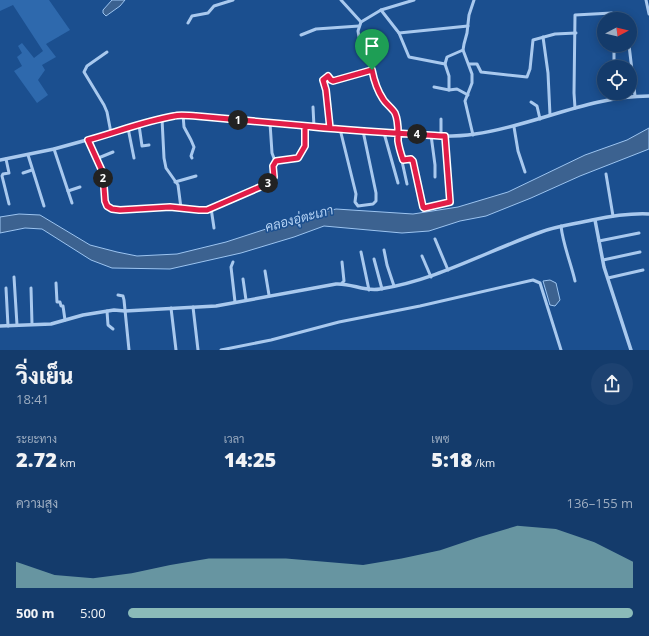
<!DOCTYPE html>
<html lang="th">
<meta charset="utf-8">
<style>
:root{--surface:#143b6b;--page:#1d4271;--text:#f1f3f6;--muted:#9dadc1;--line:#33557e;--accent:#8bbbb9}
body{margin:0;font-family:"Open Sans",Sarabun,sans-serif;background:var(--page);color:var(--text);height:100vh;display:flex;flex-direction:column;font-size:15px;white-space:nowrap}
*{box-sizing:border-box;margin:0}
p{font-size:13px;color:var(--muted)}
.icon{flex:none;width:22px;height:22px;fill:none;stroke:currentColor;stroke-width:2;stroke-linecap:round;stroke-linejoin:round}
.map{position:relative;height:350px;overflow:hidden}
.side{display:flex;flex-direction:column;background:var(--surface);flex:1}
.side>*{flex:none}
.needle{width:26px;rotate:83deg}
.tools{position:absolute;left:597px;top:12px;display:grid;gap:8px}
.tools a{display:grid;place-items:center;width:40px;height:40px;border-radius:50%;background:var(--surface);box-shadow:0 2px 10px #0003,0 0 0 1px var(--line);font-size:20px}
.pin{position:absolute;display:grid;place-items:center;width:34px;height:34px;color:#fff;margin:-41px -17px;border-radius:50% 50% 50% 0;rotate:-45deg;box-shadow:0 0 4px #0007}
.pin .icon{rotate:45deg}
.km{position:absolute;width:20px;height:20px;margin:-10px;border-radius:50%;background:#222;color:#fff;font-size:11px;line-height:20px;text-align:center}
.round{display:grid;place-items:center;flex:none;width:42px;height:42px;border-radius:21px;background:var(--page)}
.summary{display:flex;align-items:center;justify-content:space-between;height:68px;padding:0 16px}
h1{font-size:22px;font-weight:800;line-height:30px}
.stats{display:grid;grid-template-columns:repeat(3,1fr);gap:6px;height:68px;padding:4px 16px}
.stats div{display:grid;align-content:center}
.stats b{font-size:20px;font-weight:800}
.stats small{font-size:11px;font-weight:400}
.stats p{font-size:11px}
.chart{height:112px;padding:8px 16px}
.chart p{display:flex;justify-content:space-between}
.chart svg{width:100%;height:72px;margin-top:4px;fill:var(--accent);opacity:.7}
ul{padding:0 16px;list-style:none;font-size:13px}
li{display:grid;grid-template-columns:64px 48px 1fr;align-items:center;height:30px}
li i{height:10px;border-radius:5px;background:var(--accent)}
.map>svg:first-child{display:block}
.green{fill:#2e69ad}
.water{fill:#3c6290;stroke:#9cc4f0}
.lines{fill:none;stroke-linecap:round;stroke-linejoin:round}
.minor{stroke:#a9c9ee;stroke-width:3}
.tertiary{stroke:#a9c9ee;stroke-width:3.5}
.route-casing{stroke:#fff;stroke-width:8}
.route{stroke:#e11d48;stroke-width:5}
.labels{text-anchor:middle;stroke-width:3;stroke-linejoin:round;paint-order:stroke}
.water-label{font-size:13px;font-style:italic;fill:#b5d3f5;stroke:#1b4f8f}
</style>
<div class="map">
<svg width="649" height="350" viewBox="0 0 649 350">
<rect width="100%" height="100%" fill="#1b4f8f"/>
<path class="green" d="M0,0H49L70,30L46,44L56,57L42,65L45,70L38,80L48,95L37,103L14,71L22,66L17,57L22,53L18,46L22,43L34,58L43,51L13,5L0,11Z"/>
<g class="water">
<path d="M112,0H125L120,6L106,16L103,13V10Z"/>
<path d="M649,128V149L580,176L531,198L486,216L460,221L429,231L402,233L324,226L294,237L241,253L170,269L112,268L91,260L42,229L25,228L0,233V217L19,214L40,215L90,245L117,252L137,256L177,254L226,242L300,218L336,209L413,214L458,207L508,192L585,155L627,140Z"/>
<path d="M550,280L556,283L560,300L555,306L550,305L543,281Z"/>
</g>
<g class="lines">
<g class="minor">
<path d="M341,0L361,22"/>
<path d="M646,0L649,14"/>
<path d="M381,10L399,33L468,26"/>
<path d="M618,19H625"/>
<path d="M188,23L192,16L208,13L214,6L233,0"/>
<path d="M399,33L409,57L445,64"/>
<path d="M301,35L316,29L359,26"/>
<path d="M543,37L548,73L550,115"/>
<path d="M629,45L635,96"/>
<path d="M107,52L87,66L84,72L104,105L107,112L111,133"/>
<path d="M469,64H477L481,72L527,77L530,69L533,40L555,34L576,33"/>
<path d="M614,67V45"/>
<path d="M434,87L449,90L457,89L468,95"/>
<path d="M449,90V76L445,64L447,57L463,50"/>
<path d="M618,93L619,98"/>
<path d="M531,102L537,106L540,119"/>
<path d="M313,107L314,127"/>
<path d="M575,108L574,93L575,15L612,13L614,14V19"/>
<path d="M183,115L184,127L191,140L194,147L191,156L192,158"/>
<path d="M162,119L164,158L166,168L178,185L181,208"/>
<path d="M441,119V136"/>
<path d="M270,123L272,153L275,161"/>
<path d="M139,125L142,146L149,145"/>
<path d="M514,127L518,151L525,172"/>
<path d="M128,128L134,158"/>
<path d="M330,128L326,90L323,81L324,78L328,76L331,80L333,81L372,70"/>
<path d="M340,129L356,194L355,202L358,206L373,204L376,201V193L363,131"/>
<path d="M384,133L398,183"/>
<path d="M431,135L435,165V177"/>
<path d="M473,135L465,101L472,83V74L463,50L464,44L467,33L469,15L474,0"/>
<path d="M88,139L96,159L103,173L105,201L107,206L112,209L120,210L170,207L199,210L207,209L267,184L274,177L273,166L275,161L299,158C306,149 305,138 305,126"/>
<path d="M54,149L72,203"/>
<path d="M28,155L44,206"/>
<path d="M6,159L9,173L3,174L2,176L9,204"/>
<path d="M96,159L113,152"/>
<path d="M403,160L411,159L413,161L423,207L424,208L450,202L445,136"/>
<path d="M23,173L32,170"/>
<path d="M606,174L613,216"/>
<path d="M175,182L196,176"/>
<path d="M407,184L398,143V124L395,113L383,100L378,91L373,80L369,61L359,37L358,31L361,22L381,10L414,0"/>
<path d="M68,191L80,187"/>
<path d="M211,208L214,228"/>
<path d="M561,226C563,245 571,263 575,281"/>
<path d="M435,239L448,270"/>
<path d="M599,241L639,233"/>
<path d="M384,250L387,265L394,286"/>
<path d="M361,252L369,290"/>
<path d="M422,256L431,277"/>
<path d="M374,259L382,289"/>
<path d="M603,260L640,252"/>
<path d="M233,262L231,267L235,302"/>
<path d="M342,262L344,281L342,283"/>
<path d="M265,271L269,295"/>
<path d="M14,277L17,325"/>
<path d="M608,278L643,270"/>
<path d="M243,279L246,300"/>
<path d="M56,283L57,302H60L61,306H63L65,320"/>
<path d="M6,288L8,326"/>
<path d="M31,288L32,324"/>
<path d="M118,295L123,296L124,300L129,350"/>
<path d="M193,307L198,350"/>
<path d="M171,308L176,350"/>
<path d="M107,311L108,325L113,329"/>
<path d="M221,350L271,340L339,322L420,306L533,280L540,283L561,350"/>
</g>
<g class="tertiary">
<path d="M0,160L54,149L174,116H196C256,122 317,128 378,132C409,134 443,139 475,134C534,126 588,96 649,96"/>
<path d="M595,220L604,267L631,350"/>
<path d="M0,326L51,324L83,315L114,310L125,311L216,306L336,284C352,283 364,292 380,289C437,280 487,251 541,232C557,226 575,224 592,220C611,216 629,213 649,214"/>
</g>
</g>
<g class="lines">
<defs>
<path id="route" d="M372,70L333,81L331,80L328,76L323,80L326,90L330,128L196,116C189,116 181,114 174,116C145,121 117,132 88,140L103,173L105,201L107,206L112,209L120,210L170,207L199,210H207L267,184L274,177L273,166L276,161L298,158L305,146V126C350,131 396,133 441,136H445L450,202L424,208L423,207L413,161L411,159L403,160C401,154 399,148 398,141C398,132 399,122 395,113C392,108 386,104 383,99C377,90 374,80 372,70"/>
</defs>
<use href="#route" class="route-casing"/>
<use href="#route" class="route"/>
</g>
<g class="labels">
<g class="water-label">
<text transform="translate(299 218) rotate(-15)" y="5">คลองอุ่ตะเภา</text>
</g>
</g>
</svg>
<div class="tools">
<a><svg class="needle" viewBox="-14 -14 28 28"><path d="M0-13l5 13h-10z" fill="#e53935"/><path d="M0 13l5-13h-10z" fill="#9dadc1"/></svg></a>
<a><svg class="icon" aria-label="locate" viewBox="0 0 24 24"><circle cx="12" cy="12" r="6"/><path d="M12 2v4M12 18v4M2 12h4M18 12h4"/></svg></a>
</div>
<div class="pin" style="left:372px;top:70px;background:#1e9e55"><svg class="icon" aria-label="arrive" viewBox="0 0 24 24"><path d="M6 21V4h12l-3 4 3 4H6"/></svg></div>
<b class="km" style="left:238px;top:120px">1</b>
<b class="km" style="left:103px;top:178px">2</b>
<b class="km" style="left:268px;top:183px">3</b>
<b class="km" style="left:417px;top:134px">4</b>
</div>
<section class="side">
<div class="summary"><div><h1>วิ่งเย็น</h1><p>18:41</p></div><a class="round"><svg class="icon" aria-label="share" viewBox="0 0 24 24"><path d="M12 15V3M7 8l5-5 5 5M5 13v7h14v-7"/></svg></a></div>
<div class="stats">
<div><p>ระยะทาง</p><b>2.72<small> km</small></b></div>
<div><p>เวลา</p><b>14:25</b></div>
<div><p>เพซ</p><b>5:18<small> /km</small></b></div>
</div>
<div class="chart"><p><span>ความสูง</span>136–155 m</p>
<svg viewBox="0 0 160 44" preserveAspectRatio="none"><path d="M0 44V28L10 36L20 38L30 35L40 30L50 26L60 26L70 26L80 28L90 30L100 26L110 21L120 13L130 6L140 8L150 16L160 28V44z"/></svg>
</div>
<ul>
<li><b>500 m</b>5:00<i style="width:100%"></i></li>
</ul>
</section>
